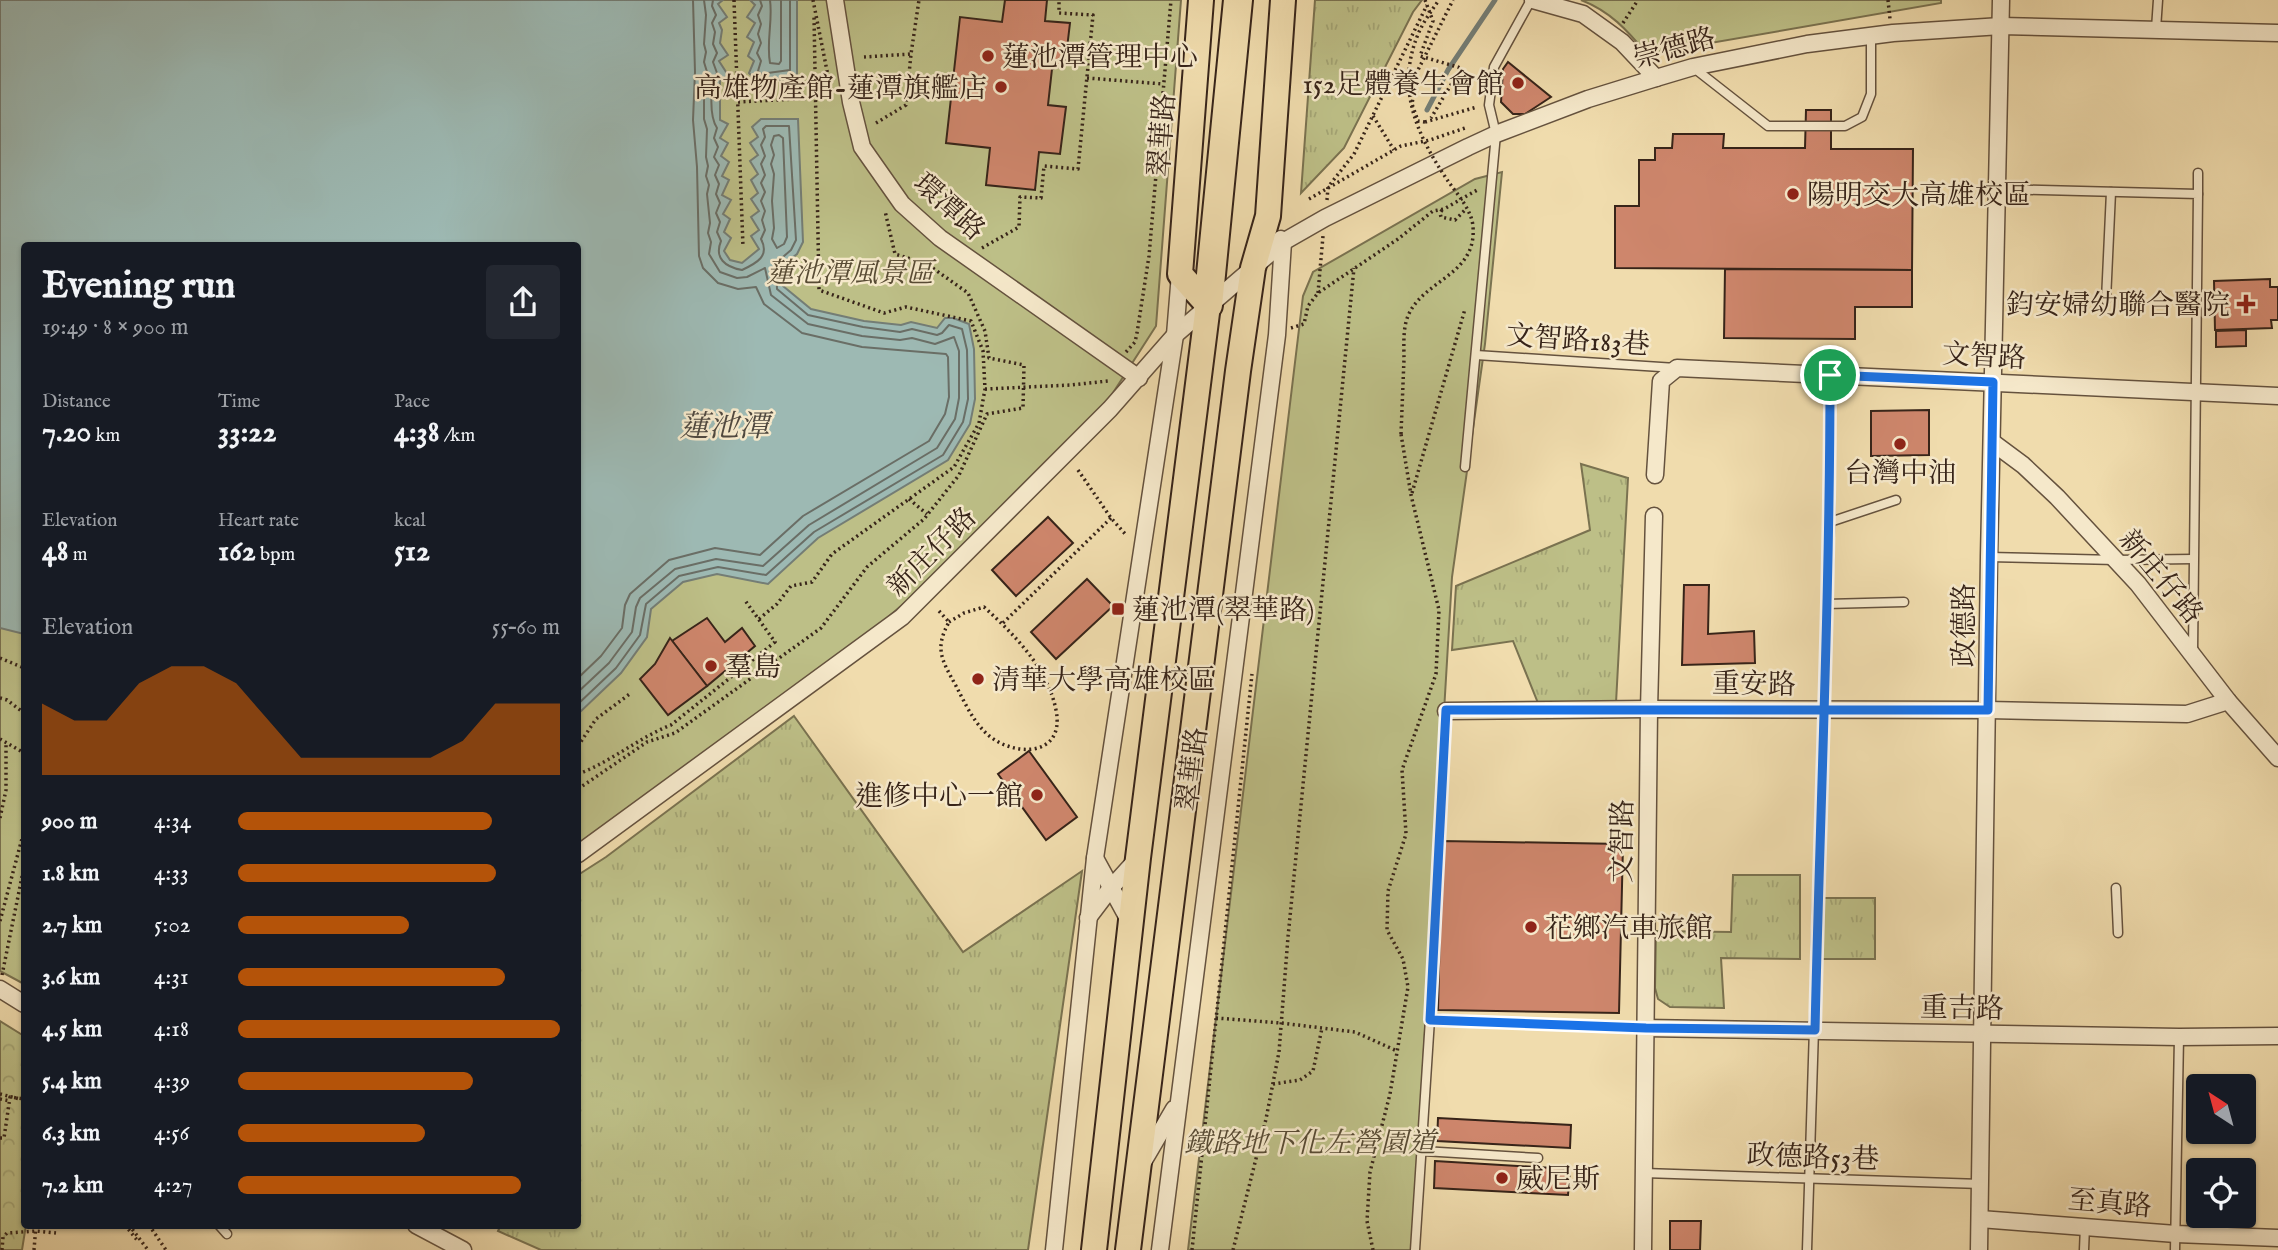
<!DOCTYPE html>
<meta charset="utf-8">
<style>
:root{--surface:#171b24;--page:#242831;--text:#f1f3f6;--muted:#9ea1a6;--accent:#b45309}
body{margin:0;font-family:"IM FELL English","Noto Serif TC",serif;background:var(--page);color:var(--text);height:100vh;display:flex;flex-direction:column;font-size:26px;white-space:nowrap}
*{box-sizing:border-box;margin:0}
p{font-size:23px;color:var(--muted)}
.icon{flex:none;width:38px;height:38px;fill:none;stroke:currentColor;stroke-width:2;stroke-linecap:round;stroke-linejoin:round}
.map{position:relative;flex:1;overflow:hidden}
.details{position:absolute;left:21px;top:242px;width:560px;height:987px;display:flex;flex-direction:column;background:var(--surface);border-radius:7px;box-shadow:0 2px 5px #0004}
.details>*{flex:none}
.needle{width:46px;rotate:324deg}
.tools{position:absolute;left:2186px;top:1074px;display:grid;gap:14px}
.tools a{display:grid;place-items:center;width:70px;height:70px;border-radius:7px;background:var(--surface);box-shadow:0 2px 5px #0004;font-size:35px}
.pin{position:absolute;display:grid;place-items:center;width:60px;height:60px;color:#fff;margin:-30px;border:4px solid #fff;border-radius:50%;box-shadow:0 2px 7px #0007}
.round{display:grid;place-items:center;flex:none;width:74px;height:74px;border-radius:7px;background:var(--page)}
.headline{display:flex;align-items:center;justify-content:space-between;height:119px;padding:0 21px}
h1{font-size:38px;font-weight:700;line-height:52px}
.metrics{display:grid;grid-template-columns:repeat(3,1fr);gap:10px;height:119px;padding:7px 21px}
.metrics div{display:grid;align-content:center}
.metrics b{font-size:30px;font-weight:700}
.metrics small{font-size:19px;font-weight:400}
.metrics p{font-size:19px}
.chart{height:196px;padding:14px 21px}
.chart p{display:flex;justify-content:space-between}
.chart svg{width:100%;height:126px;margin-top:7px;fill:var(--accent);opacity:.7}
ul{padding:0 21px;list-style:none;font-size:23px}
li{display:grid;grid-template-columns:112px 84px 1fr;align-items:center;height:52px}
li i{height:18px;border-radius:9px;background:var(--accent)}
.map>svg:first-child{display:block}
.grass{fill:url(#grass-tufts);stroke:#7a7250;stroke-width:2}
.forest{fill:url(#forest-crowns);stroke:#7a7250;stroke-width:2}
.park{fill:#bdbf87;stroke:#7a7250;stroke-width:2}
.water{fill:#9db9b3;stroke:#747d75;stroke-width:2}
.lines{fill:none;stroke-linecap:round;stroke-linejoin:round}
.shore{stroke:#6a6e66;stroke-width:2}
.stream{stroke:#747d75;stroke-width:5}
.building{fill:#ce866c;stroke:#372419;stroke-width:2}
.lane-casing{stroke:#65523e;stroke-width:11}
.street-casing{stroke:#65523e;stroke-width:19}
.primary-casing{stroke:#372419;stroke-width:28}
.highway-casing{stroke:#372419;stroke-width:32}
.path{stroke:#372419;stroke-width:3.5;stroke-dasharray:2 3.5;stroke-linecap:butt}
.lane{stroke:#f5e8ca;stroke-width:8}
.street{stroke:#f5e8ca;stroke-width:16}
.primary{stroke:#f0dcad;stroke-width:24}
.highway{stroke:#f0dcad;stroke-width:28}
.path-bridge{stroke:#372419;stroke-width:3.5;stroke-dasharray:2 3.5;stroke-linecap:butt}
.route-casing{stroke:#fff;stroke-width:14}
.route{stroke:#1a73e8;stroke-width:9}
.poi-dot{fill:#8f2418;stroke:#f5e8ca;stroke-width:2.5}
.labels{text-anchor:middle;stroke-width:5;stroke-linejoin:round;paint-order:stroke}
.street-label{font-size:28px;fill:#372419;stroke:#f5e8ca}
.poi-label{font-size:28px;fill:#372419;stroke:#f5e8ca;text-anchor:start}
.park-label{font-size:28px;font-style:italic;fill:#584b34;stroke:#f5e8ca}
.water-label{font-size:30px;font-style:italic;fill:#504940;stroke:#f5e8ca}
</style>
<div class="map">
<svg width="2278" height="1250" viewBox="0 0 2278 1250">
<defs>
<pattern id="grass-tufts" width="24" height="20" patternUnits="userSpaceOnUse" patternTransform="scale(1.75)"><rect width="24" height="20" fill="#bdbf87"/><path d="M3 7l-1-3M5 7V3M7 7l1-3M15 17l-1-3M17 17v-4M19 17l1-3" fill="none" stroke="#a3a474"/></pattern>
<pattern id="forest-crowns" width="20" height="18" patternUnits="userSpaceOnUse" patternTransform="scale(1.75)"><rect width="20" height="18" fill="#bdbf87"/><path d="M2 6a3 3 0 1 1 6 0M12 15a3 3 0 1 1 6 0" fill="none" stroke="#a3a474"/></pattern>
</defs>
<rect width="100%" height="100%" fill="#f0dcad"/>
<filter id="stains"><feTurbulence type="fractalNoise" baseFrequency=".00286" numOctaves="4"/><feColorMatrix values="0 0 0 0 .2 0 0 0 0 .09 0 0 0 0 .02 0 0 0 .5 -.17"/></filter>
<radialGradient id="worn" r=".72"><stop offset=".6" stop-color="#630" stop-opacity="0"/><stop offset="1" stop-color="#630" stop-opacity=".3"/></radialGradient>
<g class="grass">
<path d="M1315,0H1422L1413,12L1344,148L1301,193Z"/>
<path d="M1581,464L1628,478L1616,703H1538L1513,641L1452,650L1456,586L1590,530Z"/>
<path d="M794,716L963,952L1082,871L1028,1250H541L498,1231L501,1225H578V875L606,857Z"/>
<path d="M1733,875H1800V959L1721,958L1724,1008L1670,1007L1658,999L1655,988L1656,931L1731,932Z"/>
<path d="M1813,898H1875V959H1811Z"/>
</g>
<path class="forest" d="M0,1021L24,1036L26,1225L22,1250H0Z"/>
<g class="park">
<path d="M0,0H1181L1156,326L1109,399L915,594L880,624L578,844V245H24V984L0,971Z"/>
<path d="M1581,0H1941V3L1647,54C1627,30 1610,11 1581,0Z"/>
<path d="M1502,172L1485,344L1452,577L1412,1250H1188L1303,296L1313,272L1475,179Z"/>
</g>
<g class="water">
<path d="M0,0H723L718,4L727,17L719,23L722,30L720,43L728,55L719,61L728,75L720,81V120L728,124L720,138L728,143L721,156L729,162L722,176L729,180L722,195L731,200L723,214L730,219L724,232L731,238L724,251L730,260L742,263L759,249L751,236L759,230L751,217L759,211L751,199L758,193L751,180L758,174L750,161L758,155L750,143L758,137L752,127L761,119H798L803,242L797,254L783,265V286L811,309L864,321L901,325L911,322L937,328L945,318H953L969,324L974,349L975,399L970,424L948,460L818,538L768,584L717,574L683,582L651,609L647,637L621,673L578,714V245H24V634L0,628Z"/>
<path d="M750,0H797V78L757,82L749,73L754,61L748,56L754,42L747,37L755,23L747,17L755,5Z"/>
</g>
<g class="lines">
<g class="shore">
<path d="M760,0L762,6L758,15L761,24L758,34L761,43L757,53L761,61L758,71L761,74L790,70V0"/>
<path d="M770,0C773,21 766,42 770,63L779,64L781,61V0"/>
<path d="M779,135L783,138L787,237L784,244L777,248L772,239L774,228L772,201L774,174L771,164L774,155L771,145L774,136Z"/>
<path d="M578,678L601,656L622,628L625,605L630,594L669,560L715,548L760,555L803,516L929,441L945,414L949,397L948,357L946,354L862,347L802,333L764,304L756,287L738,289L718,283L703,268L699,256L697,167L693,120L695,72L693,0"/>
<path d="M578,692L609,663L632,632L636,607L640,598L675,569L716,559L763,566L809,525L937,448L955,419L959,398V351L954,337L935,344L912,338L900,340L862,336L808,324L771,295L765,268L747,277L737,278L720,272L709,254L711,242L708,233L710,223L707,194L709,185L706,176L708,166L706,157L707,129L704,119V81L707,72L704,62L706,52L704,44L706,15L704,0"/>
<path d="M578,704L616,668L640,635L646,604L679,576L718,567L766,575L814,532L943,455L963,422L968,399L967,350L962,329L949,325L942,333L937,335L912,329L900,332L863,327L808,315L777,289L776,263L791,250L796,240L789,126H766L763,129L765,137L761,145L765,156L761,164L765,175L761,183L765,192L761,201L765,211L762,220L765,230L761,239C770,256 757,263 742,270C725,267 714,258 721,241L717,232L720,222L716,213L720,203L716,194L719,184L715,175L719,165L714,157L718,147L714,138L717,128C709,116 710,85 717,73L713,62L717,53L713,44L715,32L712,23L716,15L712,6L713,0"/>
</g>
<path class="stream" d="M1427,110L1448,70L1495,0"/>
</g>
<g class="building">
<path d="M1005,0H1047L1045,21L1070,23L1065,65L1052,69L1048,105L1066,107L1060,154L1039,152L1035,190L986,185L990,148L946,143L960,17L1002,22Z"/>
<path d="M1508,62L1551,97L1525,114H1513L1501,102L1503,69Z"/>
<path d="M1806,110H1831V149H1913L1912,270L1615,268V206H1639V160H1655V148H1672L1673,134H1724L1723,148H1805Z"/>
<path d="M1725,269L1912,270V307H1855V339L1724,338Z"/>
<path d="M2270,279V287H2278V320H2271L2272,328L2215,330L2214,281Z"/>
<path d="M2246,330V346L2216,347V331Z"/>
<path d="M1929,410V455L1871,456V411Z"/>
<path d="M1048,517L1073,543L1016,596L992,570Z"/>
<path d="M1087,579L1113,606L1056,659L1031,632Z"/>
<path d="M1684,585H1709L1708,634L1754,631L1755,663L1682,665Z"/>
<path d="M707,618L725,642L742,628L755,646L707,686L672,641Z"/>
<path d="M670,638L707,686L668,715L640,679L655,664Z"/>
<path d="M1029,751L1077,817L1046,840L998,774Z"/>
<path d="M1442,841L1623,844L1619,1013L1438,1010Z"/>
<path d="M1438,1118L1571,1125L1570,1148L1437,1141Z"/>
<path d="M1435,1161L1570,1169L1568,1195L1434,1188Z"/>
<path d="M1670,1221H1701L1700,1250H1670Z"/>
</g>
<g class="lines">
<defs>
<g id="lane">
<path d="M2156,29L2158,0"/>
<path d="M1694,68L1768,126H1845L1862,117L1871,94V36"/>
<path d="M1997,189L2198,194L2193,652"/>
<path d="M2198,194V173"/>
<path d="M2106,300L2111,192"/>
<path d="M1476,355L1676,368"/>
<path d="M1465,467L1496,134L1489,105L1494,67L1531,0"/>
<path d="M1830,522L1896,500"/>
<path d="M1989,557L2116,560L2193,559"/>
<path d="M1826,604L1904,602"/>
<path d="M1446,711L1430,1019L1646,1028"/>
<path d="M2116,888L2118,933"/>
<path d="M1423,1151L1538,1158"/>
<path d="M1644,1173L1981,1184"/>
<path d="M219,1225L227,1234"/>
<path d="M1415,1250L1430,1019"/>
<path d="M1807,1250L1830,522V375"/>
<path d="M2084,1250L2085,1226"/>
<path d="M2175,1250L2179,1037"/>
</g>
<g id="street">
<path d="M835,0L851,102L862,147L902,204L940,238L1139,378"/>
<path d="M1533,0L1583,14L1622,42L1656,78"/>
<path d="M1992,442L2023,465L2057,497L2138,584L2228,701L2278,758"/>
<path d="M1655,475L1661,381L1677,368L2278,396"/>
<path d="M1446,711L1649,709L1988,710L2187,714L2228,701"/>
<path d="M578,854L902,617L1110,409L1175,335L1283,242L1325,218L1468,147L1496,134L1588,99L1656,78L1693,67L1807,44L1893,33L2001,26L2278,33"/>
<path d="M1095,858L1131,924"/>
<path d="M1088,918L1110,889L1138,858"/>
<path d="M0,989L24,1004"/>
<path d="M1646,1028L2179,1037L2278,1036"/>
<path d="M1143,1162L1174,1109"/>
<path d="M1980,1219L2176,1234L2278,1238"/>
<path d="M416,1225L463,1250"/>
<path d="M1054,1250L1095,858L1175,335L1180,274"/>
<path d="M1160,1250L1277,335L1283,242L1281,239"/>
<path d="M1643,1250L1649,709L1654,516"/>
<path d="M1979,1250L1989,557L2001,0"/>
</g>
<g id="primary">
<path d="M1094,1250L1138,858L1208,305L1180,274L1201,0"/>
<path d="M1128,1250L1238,371L1253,268L1268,216L1283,0"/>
</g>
<path id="highway" d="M1208,305L1238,0"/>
</defs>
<use href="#lane" class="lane-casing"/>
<use href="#street" class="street-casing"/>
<use href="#primary" class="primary-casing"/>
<use href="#highway" class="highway-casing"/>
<g class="path">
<path d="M734,0L743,247"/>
<path d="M813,0L831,91"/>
<path d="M1425,0L1433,21L1420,56L1461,68L1431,118"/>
<path d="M1888,0L1890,19"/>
<path d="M1623,23L1638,0"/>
<path d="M864,57L911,54"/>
<path d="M1087,78L1163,84"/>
<path d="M738,102L815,98"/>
<path d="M1373,116L1394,150"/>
<path d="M1425,122L1477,107"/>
<path d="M876,123L906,105L911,54L919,0"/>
<path d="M1309,199L1401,146L1430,140L1468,127"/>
<path d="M1327,200L1328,187L1354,154L1427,5"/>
<path d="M1442,210L1440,213L1441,217L1455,220L1466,209"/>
<path d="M982,248L1019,227L1020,197L1041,198L1044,166L1078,169L1093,15L1059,13V0"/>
<path d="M1318,293L1323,236"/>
<path d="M1291,328L1304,324L1308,306L1318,293L1398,239L1433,211L1444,209L1479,189"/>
<path d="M1126,352L1135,342L1137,333L1149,256L1171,0"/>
<path d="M985,389L1071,385L1108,381"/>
<path d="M1078,470L1111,518L1127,536"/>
<path d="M1412,493L1465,309"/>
<path d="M909,499L927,514"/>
<path d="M939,611L949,622C934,649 942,660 956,686C964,701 972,719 984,731C1008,757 1066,760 1056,710C1048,669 1015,635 984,607L964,613L949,622"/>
<path d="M759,619L777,604L791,586L812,582L832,554L954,467L979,423L985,389L983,351L971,321L906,307L884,313L819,290L814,16"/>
<path d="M1003,623L1111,518"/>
<path d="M0,658L24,668"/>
<path d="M0,698L7,700L24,713"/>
<path d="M0,739L24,753"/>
<path d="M578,746L596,719L631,693"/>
<path d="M578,774C611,762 638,738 671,725L775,642L744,599"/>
<path d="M578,789L647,742L675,733L821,628L867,567L924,519L959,475L987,414L1023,408L1024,365L989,358L985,331L968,293L927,264L895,254L885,211"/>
<path d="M0,818L6,790V743"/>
<path d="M0,921L24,831"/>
<path d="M2,975L24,867"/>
<path d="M1216,1018L1281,1023L1355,1032L1397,1051"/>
<path d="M1273,1084L1300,1080L1313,1071L1322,1028"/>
<path d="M0,1099L10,1101"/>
<path d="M0,1138H4L10,1097L24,1099"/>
<path d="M125,1225L137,1240L139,1238"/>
<path d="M129,1225L148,1250"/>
<path d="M149,1225L166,1250"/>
<path d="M2,1250L3,1237L7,1233L36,1231L56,1233"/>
<path d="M34,1250L36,1225"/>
<path d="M1192,1250L1252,674"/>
<path d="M1233,1250L1266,1119L1279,1052L1288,937L1354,268"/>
<path d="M1373,1250L1367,1221L1370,1172L1390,1094L1408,987L1403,959L1387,930L1388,891L1406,834L1402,770L1436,674L1439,610L1411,495L1401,434"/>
</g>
<use href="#lane" class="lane"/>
<use href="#street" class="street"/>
<use href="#primary" class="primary"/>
<use href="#highway" class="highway"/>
<g class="path-bridge">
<path d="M1425,122L1418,121L1412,104L1417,72L1453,0"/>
<path d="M1401,434C1402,409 1403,384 1404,359C1404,348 1403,334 1406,322C1417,280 1477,278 1473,227C1472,210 1457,194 1448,181C1416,134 1395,87 1419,32C1424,21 1432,10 1439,0"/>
<path d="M0,1094L24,1100"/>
</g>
</g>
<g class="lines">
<defs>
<path id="route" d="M1830,375C1830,593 1820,811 1815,1030L1646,1028L1430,1020L1446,710C1627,709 1807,711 1988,710L1993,382L1830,375"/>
</defs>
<use href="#route" class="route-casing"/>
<use href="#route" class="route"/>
</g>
<g class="poi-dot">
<circle cx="988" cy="56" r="7"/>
<circle cx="1518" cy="83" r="7"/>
<circle cx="1001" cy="87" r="7"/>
<circle cx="1793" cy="194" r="7"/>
<path d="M2242.5 293.5h7v7h7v7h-7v7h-7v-7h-7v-7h7z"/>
<circle cx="1900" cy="444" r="7"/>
<rect x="1111" y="602" width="14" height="14" rx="3.5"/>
<circle cx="711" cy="666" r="7"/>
<circle cx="978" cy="679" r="7"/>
<circle cx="1037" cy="795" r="7"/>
<circle cx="1531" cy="927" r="7"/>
<circle cx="1502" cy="1178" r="7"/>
</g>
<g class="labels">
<g class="street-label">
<text transform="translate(1674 47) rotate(-15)" y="10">崇德路</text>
<text transform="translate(1161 135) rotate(-86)" y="10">翠華路</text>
<text transform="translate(950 206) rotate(42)" y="10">環潭路</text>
<text transform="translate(1578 339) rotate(4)" y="10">文智路183巷</text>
<text transform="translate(1984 355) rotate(3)" y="10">文智路</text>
<text transform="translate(931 551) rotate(-45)" y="10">新庄仔路</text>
<text transform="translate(2162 576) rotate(50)" y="10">新庄仔路</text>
<text transform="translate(1963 625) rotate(-90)" y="10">政德路</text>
<text transform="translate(1754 683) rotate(1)" y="10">重安路</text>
<text transform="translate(1191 769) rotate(-83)" y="10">翠華路</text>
<text transform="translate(1621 841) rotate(-89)" y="10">文智路</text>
<text transform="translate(1962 1007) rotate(1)" y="10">重吉路</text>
<text transform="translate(1813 1156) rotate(2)" y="10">政德路53巷</text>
<text transform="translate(2110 1202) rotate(5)" y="10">至真路</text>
</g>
<g class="poi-label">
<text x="1002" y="66">蓮池潭管理中心</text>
<text x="1504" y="93" text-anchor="end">152足體養生會館</text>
<text x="987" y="97" text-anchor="end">高雄物產館-蓮潭旗艦店</text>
<text x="1807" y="204">陽明交大高雄校區</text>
<text x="2230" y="314" text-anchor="end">鈞安婦幼聯合醫院</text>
<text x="1900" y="482" text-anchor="middle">台灣中油</text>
<text x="1132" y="619">蓮池潭(翠華路)</text>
<text x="725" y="676">羣島</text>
<text x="992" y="689">清華大學高雄校區</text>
<text x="1023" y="805" text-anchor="end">進修中心一館</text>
<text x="1545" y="937">花鄉汽車旅館</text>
<text x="1516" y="1188">威尼斯</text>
</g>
<g class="park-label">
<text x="850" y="282">蓮池潭風景區</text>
<text x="1310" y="1152">鐵路地下化左營園道</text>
</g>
<g class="water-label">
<text x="724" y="436">蓮池潭</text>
</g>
</g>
<rect width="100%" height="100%" filter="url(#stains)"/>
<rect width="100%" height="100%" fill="url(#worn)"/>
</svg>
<div class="tools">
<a><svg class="needle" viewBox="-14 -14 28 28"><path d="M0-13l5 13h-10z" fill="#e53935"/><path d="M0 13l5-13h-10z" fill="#9ea1a6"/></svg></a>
<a><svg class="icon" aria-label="locate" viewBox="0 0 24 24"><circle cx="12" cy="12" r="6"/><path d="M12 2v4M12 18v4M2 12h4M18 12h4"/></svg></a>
</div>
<div class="pin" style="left:1830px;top:375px;background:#1e9e55"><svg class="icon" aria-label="arrive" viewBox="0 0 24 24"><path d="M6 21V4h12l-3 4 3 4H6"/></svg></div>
<section class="details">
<div class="headline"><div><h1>Evening run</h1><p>19:49 · 8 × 900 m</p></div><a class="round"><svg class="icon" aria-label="share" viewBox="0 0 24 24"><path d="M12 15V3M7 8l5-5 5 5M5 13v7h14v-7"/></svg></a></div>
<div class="metrics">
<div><p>Distance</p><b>7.20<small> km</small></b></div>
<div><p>Time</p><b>33:22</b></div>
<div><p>Pace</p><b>4:38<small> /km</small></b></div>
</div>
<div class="metrics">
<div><p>Elevation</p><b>48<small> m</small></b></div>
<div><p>Heart rate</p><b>162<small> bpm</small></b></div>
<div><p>kcal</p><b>512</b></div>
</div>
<div class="chart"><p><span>Elevation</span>55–60 m</p>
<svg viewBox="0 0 160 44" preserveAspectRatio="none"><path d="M0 44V19L10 25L20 25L30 12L40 6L50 6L60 12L70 25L80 38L90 38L100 38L110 38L120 38L130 32L140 19L150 19L160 19V44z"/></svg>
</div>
<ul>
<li><b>900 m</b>4:34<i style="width:79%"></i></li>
<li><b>1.8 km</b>4:33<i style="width:80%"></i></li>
<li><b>2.7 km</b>5:02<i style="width:53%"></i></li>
<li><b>3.6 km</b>4:31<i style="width:83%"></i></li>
<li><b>4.5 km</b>4:18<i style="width:100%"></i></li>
<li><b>5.4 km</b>4:39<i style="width:73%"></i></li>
<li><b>6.3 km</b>4:56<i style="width:58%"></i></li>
<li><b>7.2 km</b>4:27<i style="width:88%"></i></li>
</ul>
</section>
</div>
